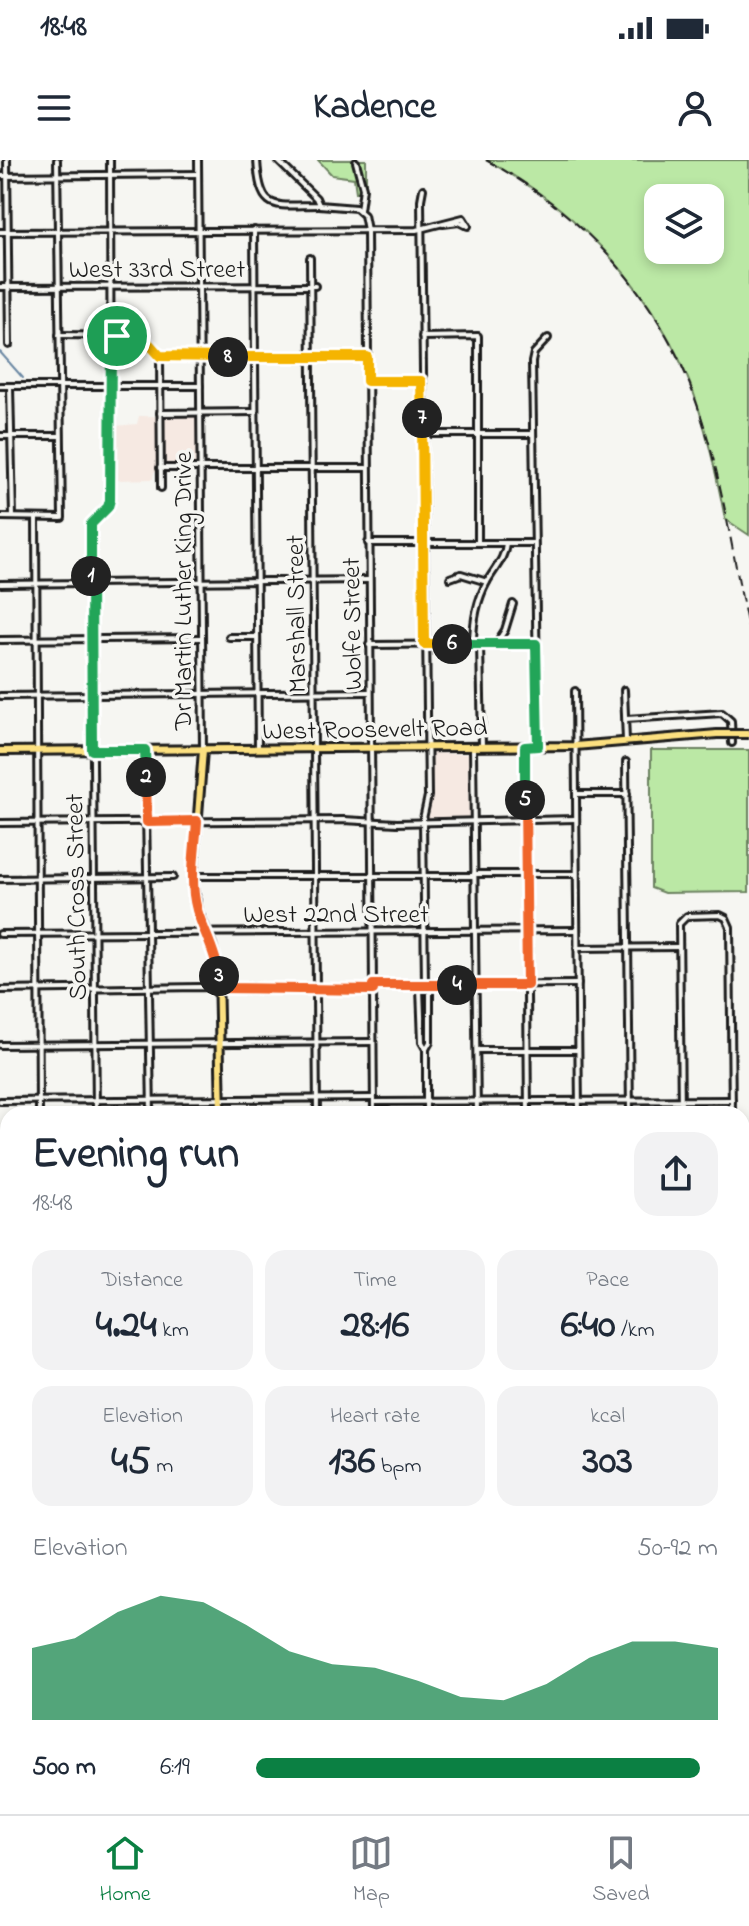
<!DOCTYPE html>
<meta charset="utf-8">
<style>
:root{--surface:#fff;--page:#f2f2f3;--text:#1f2937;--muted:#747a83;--line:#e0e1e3;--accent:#0b8043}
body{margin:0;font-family:"Indie Flower",sans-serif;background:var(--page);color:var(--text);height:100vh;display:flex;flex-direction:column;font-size:30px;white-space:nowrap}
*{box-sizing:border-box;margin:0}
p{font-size:26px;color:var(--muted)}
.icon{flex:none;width:44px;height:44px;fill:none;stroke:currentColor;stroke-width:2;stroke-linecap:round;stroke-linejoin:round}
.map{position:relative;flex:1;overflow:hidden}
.details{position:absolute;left:0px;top:946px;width:750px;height:708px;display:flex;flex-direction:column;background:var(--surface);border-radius:24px 24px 0 0;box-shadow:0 4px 12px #0003}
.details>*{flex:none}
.controls{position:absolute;left:644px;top:24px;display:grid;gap:16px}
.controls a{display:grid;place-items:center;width:80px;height:80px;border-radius:16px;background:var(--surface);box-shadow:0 4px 12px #0003;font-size:40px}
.pin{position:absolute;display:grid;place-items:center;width:68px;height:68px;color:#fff;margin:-34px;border:4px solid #fff;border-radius:50%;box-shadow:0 2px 8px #0007}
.km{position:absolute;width:40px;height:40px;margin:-20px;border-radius:50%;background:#222;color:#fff;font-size:22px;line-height:40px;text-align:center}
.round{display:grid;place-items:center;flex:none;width:84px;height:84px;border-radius:24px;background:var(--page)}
.summary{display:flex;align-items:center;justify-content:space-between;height:136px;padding:0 32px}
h1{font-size:44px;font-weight:700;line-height:60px}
.figures{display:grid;grid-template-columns:repeat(3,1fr);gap:12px;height:136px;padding:8px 32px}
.figures div{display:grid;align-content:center;border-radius:20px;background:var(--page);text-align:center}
.figures b{font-size:40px;font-weight:700}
.figures small{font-size:22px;font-weight:400}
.figures p{font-size:22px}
.chart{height:224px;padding:16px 32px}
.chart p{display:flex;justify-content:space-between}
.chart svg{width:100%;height:144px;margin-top:8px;fill:var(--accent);opacity:.7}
ul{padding:0 32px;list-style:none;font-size:26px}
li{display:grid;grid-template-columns:128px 96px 1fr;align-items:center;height:60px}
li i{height:20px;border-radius:10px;background:var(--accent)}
.status{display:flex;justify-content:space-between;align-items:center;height:56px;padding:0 40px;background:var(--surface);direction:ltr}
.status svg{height:22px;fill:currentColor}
header{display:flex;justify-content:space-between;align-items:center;height:104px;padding:0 32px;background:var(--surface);font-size:36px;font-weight:700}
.menu{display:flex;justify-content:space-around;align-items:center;height:112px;border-top:2px solid var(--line);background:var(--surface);font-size:22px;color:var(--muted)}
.menu a{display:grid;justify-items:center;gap:4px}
.menu .selected{color:var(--accent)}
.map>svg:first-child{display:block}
.built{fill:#f6e9e2}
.green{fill:#bbe8a5;stroke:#6c8260;stroke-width:2;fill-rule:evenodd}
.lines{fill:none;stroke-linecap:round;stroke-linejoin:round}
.stream{stroke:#6c89a4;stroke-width:2}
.minor-casing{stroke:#1c1c1c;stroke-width:10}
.major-casing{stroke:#1c1c1c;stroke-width:12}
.highway-casing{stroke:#1c1c1c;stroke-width:13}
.minor{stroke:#f6f6f2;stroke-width:4}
.major{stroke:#fce080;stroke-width:6}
.highway{stroke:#fce080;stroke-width:7}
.rail{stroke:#1c1c1c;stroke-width:2;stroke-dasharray:12 6;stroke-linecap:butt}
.minor-bridge-casing{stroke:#1c1c1c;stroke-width:10;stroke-linecap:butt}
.major-bridge-casing{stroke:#1c1c1c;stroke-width:12;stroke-linecap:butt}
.minor-bridge{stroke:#f6f6f2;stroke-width:4}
.major-bridge{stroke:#fce080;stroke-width:6}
.split-1-casing{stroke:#fff;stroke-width:16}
.split-2-casing{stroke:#fff;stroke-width:16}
.split-3-casing{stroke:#fff;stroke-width:16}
.split-4-casing{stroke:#fff;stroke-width:16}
.split-5-casing{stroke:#fff;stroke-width:16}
.split-6-casing{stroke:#fff;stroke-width:16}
.split-7-casing{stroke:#fff;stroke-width:16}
.split-8-casing{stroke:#fff;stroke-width:16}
.split-9-casing{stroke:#fff;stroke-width:16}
.split-1{stroke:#22a559;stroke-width:10}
.split-2{stroke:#22a559;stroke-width:10}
.split-3{stroke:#f0652b;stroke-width:10}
.split-4{stroke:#f0652b;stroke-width:10}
.split-5{stroke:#f0652b;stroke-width:10}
.split-6{stroke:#22a559;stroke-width:10}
.split-7{stroke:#f5b400;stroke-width:10}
.split-8{stroke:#f5b400;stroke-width:10}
.split-9{stroke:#f5b400;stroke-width:10}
.labels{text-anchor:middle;stroke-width:7;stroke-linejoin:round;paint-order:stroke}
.street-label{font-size:26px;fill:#1c1c1c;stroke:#f6f6f2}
</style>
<div class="status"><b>18:48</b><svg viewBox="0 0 49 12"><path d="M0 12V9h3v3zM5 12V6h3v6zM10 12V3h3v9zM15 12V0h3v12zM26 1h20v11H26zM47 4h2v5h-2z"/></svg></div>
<header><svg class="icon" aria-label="menu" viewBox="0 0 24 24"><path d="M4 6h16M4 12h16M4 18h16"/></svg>Kadence<svg class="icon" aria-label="person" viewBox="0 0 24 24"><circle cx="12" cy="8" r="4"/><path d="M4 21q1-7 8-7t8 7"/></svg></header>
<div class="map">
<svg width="749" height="1654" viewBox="0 0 749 1654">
<rect width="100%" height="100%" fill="#f6f6f2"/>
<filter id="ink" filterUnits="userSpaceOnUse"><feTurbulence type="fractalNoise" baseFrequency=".0125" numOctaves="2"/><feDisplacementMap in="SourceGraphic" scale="16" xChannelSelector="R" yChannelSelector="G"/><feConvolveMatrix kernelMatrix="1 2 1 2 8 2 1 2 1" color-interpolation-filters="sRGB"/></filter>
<g filter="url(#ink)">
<g class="built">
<path d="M139,256L197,257L196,311L154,312L153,319L117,320L115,266L137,264Z"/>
<path d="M431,593L468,594L469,658H426L433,632Z"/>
<rect x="742" y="1185" width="7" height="106"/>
<path d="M0,1593L8,1595V1646H121L140,1654H0Z"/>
</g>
<g class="green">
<path d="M318,0H366V32H356L354,18L332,15Z"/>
<path d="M486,0H749V375L725,359C717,317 708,275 694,234C657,134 580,50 486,0ZM658,38H710V90H658Z"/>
<path d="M651,590H749V732L664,733L651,728Z"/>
<path d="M8,1003V1171L0,1170V1006Z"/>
</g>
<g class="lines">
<path class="stream" d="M0,192L23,218"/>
<defs>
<g id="minor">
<path d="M7,0L9,185"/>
<path d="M198,0L203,590"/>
<path d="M257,0C260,54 274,45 319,45L316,38L277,0"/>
<path d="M356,2L363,28L360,50"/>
<path d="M0,16L198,14"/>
<path d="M423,29L421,40L428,636L423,659L425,825L430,829V882L426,889V954"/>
<path d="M319,45L356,48L364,55L367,70L374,954"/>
<path d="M443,64L459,62L465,65"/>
<path d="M254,70L258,589"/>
<path d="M0,72L416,70L463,58L468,66"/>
<path d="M310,98L317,954"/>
<path d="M0,127L315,126"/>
<path d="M59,175L138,176L147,180L160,196"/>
<path d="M422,177L478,176V383"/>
<path d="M160,196L367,197"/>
<path d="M160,196L161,328"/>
<path d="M367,221H421"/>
<path d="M0,226H200"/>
<path d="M10,226L13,357"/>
<path d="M160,253L255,252"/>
<path d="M423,274H532"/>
<path d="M0,276H60"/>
<path d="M160,308H366"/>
<path d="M0,357L62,358L57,0"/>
<path d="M36,358L39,954"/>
<path d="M368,383H533"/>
<path d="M450,418L461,414L487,422"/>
<path d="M0,424L368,420"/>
<path d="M229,477H257"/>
<path d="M0,480L201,478"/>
<path d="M473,484C473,462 476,442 487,422C494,409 505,399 506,383"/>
<path d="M480,484L482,587"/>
<path d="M496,484H536"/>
<path d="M369,485L496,484L505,470L513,444"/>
<path d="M624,530L626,581"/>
<path d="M575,531L579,954"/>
<path d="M0,536L370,532"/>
<path d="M626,559L722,553L731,561L732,583"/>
<path d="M538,585L532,202L534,193L548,178"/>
<path d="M473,587L477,954"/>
<path d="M525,587L528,954"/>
<path d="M145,590L151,954"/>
<path d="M626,602L630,954"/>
<path d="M576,634H627"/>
<path d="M0,663L344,660L397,663L576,659"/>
<path d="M474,714H576"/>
<path d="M193,716H474"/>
<path d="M0,719L173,717"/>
<path d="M0,774L577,770"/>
<path d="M577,788L679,787"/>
<path d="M373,825L578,824"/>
<path d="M423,827L420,828L422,882L426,889"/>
<path d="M0,830L200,827L373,830"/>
<path d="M0,885L373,882"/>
<path d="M477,890H578"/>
<path d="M0,941L373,938"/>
<path d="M374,942L732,940"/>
<path d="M96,954L91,369C93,354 109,351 111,334L110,0"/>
<path d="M681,954L679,764L687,756L720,755L726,758L730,767L732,954"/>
<path d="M742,1070H749"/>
<path d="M742,1127H749"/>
<path d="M0,1170L8,1171"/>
<path d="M742,1182H749"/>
<path d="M0,1226L8,1227"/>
<path d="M0,1282L8,1283"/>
<path d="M742,1294H749"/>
<path d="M0,1339H8"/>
<path d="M742,1350H749"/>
<path d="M0,1369L4,1339"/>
<path d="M0,1395L8,1396"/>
<path d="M742,1407H749"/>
<path d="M0,1451L8,1452"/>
<path d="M742,1464H749"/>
<path d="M0,1507L8,1508"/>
<path d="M742,1520H749"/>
<path d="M742,1576H749"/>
<path d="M742,1633H749"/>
<path d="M620,1646V1654"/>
<path d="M731,1646V1654"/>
<path d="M25,1654L26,1646"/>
<path d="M81,1654L82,1646"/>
<path d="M453,1654V1646"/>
<path d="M676,1654L681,1648L696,1646"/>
</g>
<g id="major">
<path d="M203,590L193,721L198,751L212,785L218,810L221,954"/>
<path d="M0,591L575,586L717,574"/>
<path d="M742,990H749"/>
<path d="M0,1005L8,1003"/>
</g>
<g id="highway">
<path d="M0,1563L8,1569"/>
<path d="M0,1571L8,1575"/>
<path d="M0,1581L8,1585"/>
<path d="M742,1615L749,1614"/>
<path d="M742,1624L749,1623"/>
<path d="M129,1646L145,1654"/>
<path d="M175,1646L225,1654"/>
<path d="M234,1646L435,1654"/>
<path d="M484,1654L554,1646"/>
<path d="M559,1654L607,1646"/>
</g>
</defs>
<use href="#minor" class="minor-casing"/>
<use href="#major" class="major-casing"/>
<use href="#highway" class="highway-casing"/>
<use href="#minor" class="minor"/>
<use href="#major" class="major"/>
<use href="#highway" class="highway"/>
<path class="rail" d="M486,0C580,51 658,135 694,236C722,312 732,394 749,472"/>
<defs>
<path id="minor-bridge" d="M341,1646V1654"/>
<g id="major-bridge">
<path d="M717,574H749"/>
<path d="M192,1654L194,1646"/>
</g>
</defs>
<use href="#minor-bridge" class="minor-bridge-casing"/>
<use href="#major-bridge" class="major-bridge-casing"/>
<use href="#minor-bridge" class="minor-bridge"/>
<use href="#major-bridge" class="major-bridge"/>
</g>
</g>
<g class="lines" filter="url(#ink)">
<defs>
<path id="split-1" d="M91,416V364L108,347L110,340L111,176H117"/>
<path id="split-2" d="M91,416L92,590H145L146,617"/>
<path id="split-3" d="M146,617L147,662L197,661C195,691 189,721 197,750C204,773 216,792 219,816"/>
<path id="split-4" d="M219,816V828L373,830V825H457"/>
<path id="split-5" d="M457,825H527L525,640"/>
<path id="split-6" d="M452,484H536L538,586L525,587V640"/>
<path id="split-7" d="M422,258L424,484H452"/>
<path id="split-8" d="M228,197H367V221H421L422,258"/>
<path id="split-9" d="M117,176L143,177L160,196L228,197"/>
</defs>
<use href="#split-1" class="split-1-casing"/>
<use href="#split-2" class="split-2-casing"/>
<use href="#split-3" class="split-3-casing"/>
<use href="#split-4" class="split-4-casing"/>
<use href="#split-5" class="split-5-casing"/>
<use href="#split-6" class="split-6-casing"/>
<use href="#split-7" class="split-7-casing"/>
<use href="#split-8" class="split-8-casing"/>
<use href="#split-9" class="split-9-casing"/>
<use href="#split-1" class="split-1"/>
<use href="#split-2" class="split-2"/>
<use href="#split-3" class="split-3"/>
<use href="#split-4" class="split-4"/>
<use href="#split-5" class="split-5"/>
<use href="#split-6" class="split-6"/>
<use href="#split-7" class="split-7"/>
<use href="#split-8" class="split-8"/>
<use href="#split-9" class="split-9"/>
</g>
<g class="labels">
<g class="street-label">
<text x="157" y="117">West 33rd Street</text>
<text transform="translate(182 431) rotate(-90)" y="9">Dr Martin Luther King Drive</text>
<text transform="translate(295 454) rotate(-91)" y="9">Marshall Street</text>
<text transform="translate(351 464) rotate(-91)" y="9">Wolfe Street</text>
<text transform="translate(375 568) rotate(-1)" y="9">West Roosevelt Road</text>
<text transform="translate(75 737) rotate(-91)" y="9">South Cross Street</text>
<text x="336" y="762">West 22nd Street</text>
</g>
</g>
</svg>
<div class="controls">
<a><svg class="icon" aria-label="layers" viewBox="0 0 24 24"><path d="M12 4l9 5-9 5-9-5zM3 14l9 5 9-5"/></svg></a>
</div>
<div class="pin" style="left:117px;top:176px;background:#1e9e55"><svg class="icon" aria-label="arrive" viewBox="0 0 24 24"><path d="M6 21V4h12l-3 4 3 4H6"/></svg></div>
<b class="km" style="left:91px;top:416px">1</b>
<b class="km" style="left:146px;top:617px">2</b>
<b class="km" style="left:219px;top:816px">3</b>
<b class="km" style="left:457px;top:825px">4</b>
<b class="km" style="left:525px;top:640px">5</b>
<b class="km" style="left:452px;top:484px">6</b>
<b class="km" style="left:422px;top:258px">7</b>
<b class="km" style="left:228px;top:197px">8</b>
<section class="details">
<div class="summary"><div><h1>Evening run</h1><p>18:48</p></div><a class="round"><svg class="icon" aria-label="share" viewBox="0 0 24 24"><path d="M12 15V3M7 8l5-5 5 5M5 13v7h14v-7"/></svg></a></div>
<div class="figures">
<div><p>Distance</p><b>4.24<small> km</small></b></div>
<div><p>Time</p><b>28:16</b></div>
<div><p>Pace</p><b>6:40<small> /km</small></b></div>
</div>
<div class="figures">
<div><p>Elevation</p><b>45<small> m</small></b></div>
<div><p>Heart rate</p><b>136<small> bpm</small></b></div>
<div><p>kcal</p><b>303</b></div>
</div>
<div class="chart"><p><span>Elevation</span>50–92 m</p>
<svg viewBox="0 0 160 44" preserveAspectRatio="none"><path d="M0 44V22L10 19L20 11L30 6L40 8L50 15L60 23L70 27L80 28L90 32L100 37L110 38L120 33L130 25L140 20L150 20L160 22V44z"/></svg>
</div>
<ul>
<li><b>500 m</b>6:19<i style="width:96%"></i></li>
</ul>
</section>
</div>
<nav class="menu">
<a class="selected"><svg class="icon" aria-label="home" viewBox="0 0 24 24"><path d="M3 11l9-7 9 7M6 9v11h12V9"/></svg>Home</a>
<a><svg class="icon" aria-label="map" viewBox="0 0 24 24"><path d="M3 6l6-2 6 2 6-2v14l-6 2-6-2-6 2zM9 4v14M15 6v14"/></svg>Map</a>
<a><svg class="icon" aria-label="saved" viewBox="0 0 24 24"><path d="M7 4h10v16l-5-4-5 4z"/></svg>Saved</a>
</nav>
